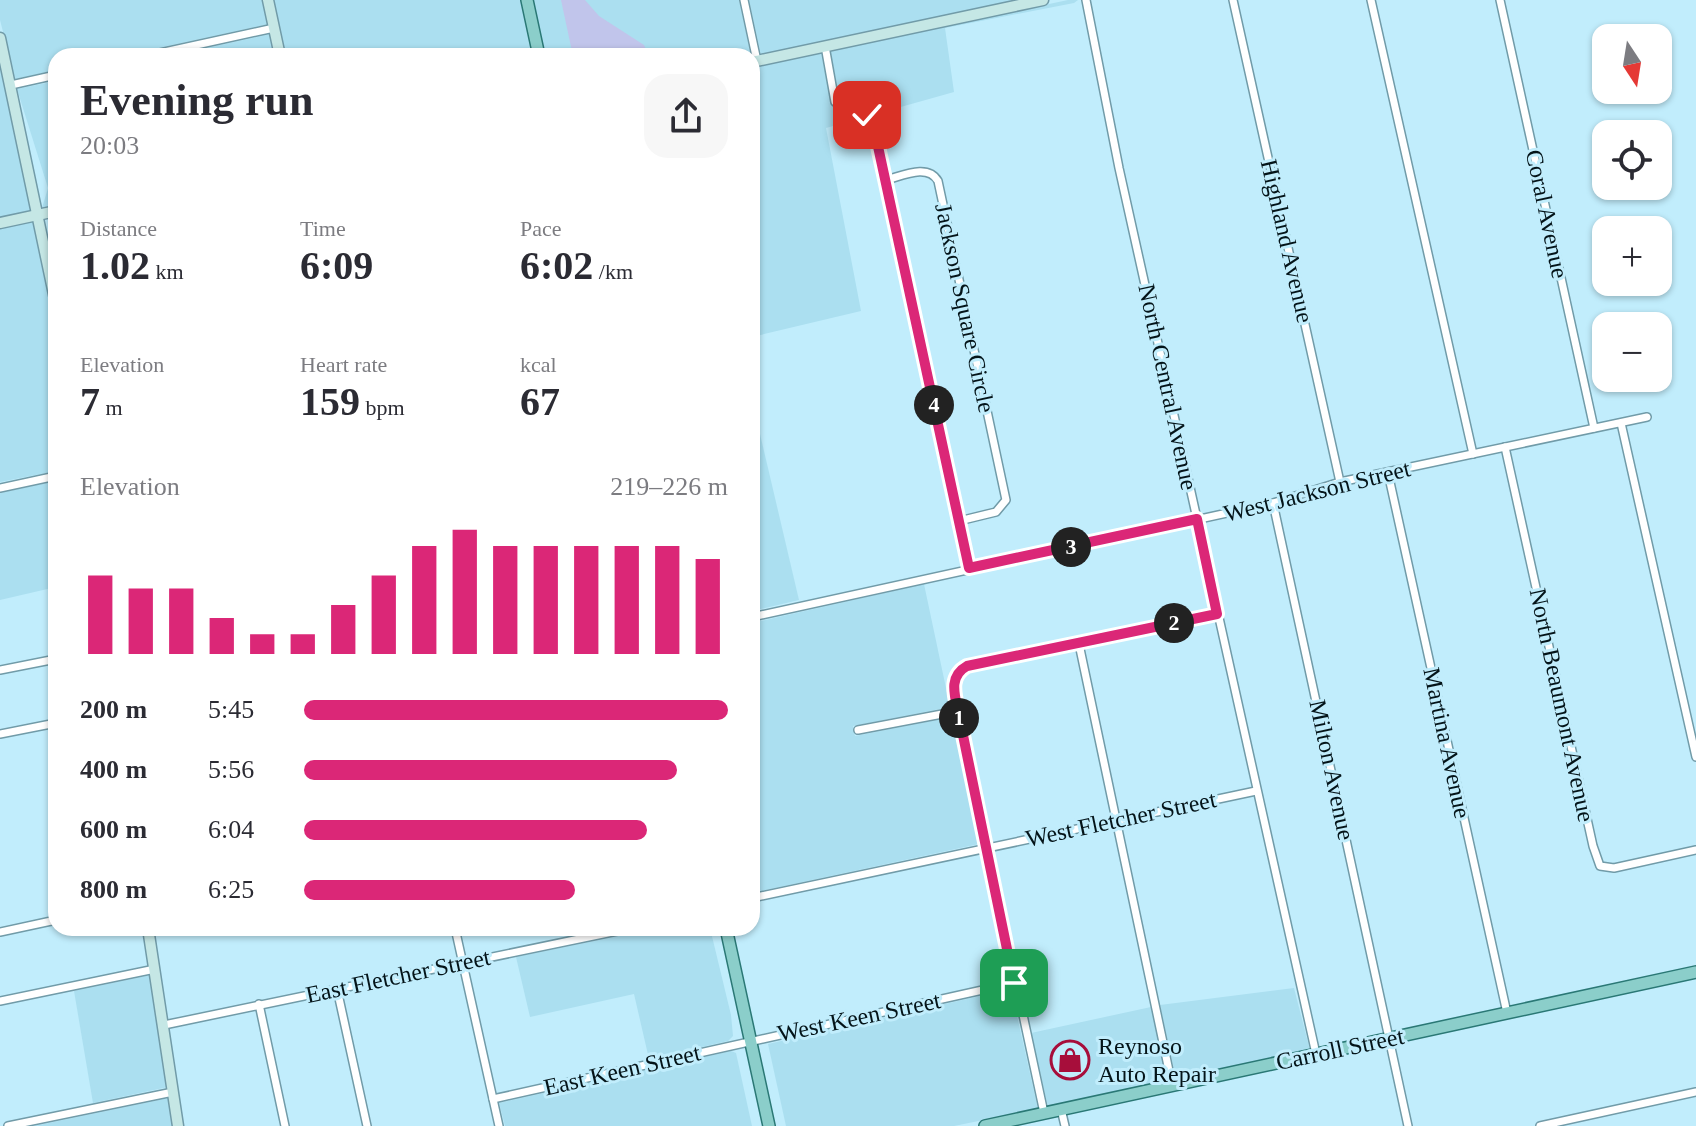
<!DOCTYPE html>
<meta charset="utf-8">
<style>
:root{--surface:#fff;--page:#f7f7f7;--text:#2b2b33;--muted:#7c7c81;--accent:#db2777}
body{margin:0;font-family:"Times New Roman",serif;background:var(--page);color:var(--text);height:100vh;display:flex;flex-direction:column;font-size:30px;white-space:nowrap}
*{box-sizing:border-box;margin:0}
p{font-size:26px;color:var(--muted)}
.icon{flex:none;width:44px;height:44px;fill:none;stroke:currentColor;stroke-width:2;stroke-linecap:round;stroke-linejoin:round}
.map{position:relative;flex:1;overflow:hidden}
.side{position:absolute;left:48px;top:48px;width:712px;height:888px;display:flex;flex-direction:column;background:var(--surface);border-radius:24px;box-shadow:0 2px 6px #0004}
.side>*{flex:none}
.needle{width:52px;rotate:168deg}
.fabs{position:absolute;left:1592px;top:24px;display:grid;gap:16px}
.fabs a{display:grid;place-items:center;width:80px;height:80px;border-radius:16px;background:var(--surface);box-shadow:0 2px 6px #0004;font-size:40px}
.pin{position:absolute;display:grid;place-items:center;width:68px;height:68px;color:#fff;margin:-34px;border-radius:16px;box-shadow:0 4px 12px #0006}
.km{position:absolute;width:40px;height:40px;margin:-20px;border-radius:50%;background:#222;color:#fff;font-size:22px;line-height:40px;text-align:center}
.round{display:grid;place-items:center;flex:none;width:84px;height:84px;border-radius:24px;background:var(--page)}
.overview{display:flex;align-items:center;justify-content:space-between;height:136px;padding:0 32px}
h1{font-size:44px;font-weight:800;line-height:60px}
.metrics{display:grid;grid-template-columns:repeat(3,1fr);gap:12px;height:136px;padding:8px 32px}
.metrics div{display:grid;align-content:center}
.metrics b{font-size:40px;font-weight:800}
.metrics small{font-size:22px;font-weight:400}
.metrics p{font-size:22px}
.chart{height:224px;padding:16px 32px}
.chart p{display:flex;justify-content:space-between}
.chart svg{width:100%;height:144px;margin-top:8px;stroke:var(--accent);stroke-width:6}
ul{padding:0 32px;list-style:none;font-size:26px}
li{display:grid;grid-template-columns:128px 96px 1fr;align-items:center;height:60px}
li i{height:20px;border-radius:10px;background:var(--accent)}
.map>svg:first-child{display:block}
.built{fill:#abdff0}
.water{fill:#c1c5eb}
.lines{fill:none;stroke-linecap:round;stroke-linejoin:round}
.street-casing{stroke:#719ba8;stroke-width:10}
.secondary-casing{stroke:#719ba8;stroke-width:13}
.primary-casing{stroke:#2a7875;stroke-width:14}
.street{stroke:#fff;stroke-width:7}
.secondary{stroke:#c5e7e5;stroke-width:10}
.primary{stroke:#8bceca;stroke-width:11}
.route-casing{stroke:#fff;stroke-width:16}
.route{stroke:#db2777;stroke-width:10}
.labels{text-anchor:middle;stroke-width:6;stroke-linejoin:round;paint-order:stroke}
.street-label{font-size:24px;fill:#041419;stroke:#c1edfc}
.poi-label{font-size:24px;fill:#041419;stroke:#c1edfc;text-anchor:start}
</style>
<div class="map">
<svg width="1696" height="1126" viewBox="0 0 1696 1126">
<rect width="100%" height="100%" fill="#c1edfc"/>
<g class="built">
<path d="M0,0H263L269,24L121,56H56V70L15,79L0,20Z"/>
<path d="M273,0H523L535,56H285Z"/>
<path d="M532,0H739L751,56H544Z"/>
<path d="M749,0H1017L761,55Z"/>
<path d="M1068,0H1078L1074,3L945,28L954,92L826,128L861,311L752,337V67L821,53L831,103L847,116L851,107L840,99L830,50Z"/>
<path d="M271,34L276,56H170Z"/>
<path d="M0,56L33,210L0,217Z"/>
<path d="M56,81V205L42,208L48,188L17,89Z"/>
<path d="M35,220L56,336V471L0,482V228Z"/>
<path d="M752,400L799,600L752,611Z"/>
<path d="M56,481V587L0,600V493Z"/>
<path d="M924,584L950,707L853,726L855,736L952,717L979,844L752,893V623Z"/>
<path d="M658,928H710L731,1015L733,1036L728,1041L649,1059L634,994L530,1017L516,957Z"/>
<path d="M151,975L168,1087L93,1103L74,991Z"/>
<path d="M1294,988L1310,1050L1176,1079L1160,1005Z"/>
<path d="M1011,989L1038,1109L954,1126H786L768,1044Z"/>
<path d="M1151,1007L1167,1081L1048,1107L1031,1033Z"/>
<path d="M731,1051L736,1053L752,1126H505L499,1103Z"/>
<path d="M169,1098L173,1126H34Z"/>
</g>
<path class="water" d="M561,0H585L599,16L644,45L649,56H573Z"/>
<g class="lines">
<defs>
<g id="street">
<path d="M744,0L757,61"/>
<path d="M1086,0L1119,168L1316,1054"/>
<path d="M1233,0L1340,482"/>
<path d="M1371,0L1473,454"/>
<path d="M1500,0L1594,428"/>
<path d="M825,46L835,102C846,112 862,110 871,120L886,180C902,176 928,163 938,181L1006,500L996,512L959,521"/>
<path d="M146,56L274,28"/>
<path d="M11,85L56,75"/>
<path d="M886,180L969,568"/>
<path d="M1621,423L1696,757"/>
<path d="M1505,447L1593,846L1600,866L1614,868L1696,850"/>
<path d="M1388,473L1507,1013"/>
<path d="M0,488L56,476"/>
<path d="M1273,503L1408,1126"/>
<path d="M752,617L1273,503L1340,482L1647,417"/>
<path d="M1079,644L1172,1085"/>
<path d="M0,670L56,659"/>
<path d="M858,730L958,711"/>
<path d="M0,734L56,723"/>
<path d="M752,898L1256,791"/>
<path d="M455,928L499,1126"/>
<path d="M0,932L56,920"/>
<path d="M337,989L367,1126"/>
<path d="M0,1001L155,969"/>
<path d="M259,1004L285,1126"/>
<path d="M164,1025L632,928"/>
<path d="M493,1099L1014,983"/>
<path d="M1061,1109L1065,1126"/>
<path d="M1044,1113L958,711C954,693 949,676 967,666L1217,614"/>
<path d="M8,1126L173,1092"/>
<path d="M1540,1126L1696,1092"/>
</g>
<g id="secondary">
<path d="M268,0L280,56"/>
<path d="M0,38L56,304"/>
<path d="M752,62L1043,0"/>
<path d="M0,223L56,211"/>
<path d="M148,928L178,1126"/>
</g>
<g id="primary">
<path d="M527,0L539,56"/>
<path d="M726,928L769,1126"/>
<path d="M985,1126L1696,972"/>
</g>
</defs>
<use href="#street" class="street-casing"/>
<use href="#secondary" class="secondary-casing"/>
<use href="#primary" class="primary-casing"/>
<use href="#street" class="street"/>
<use href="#secondary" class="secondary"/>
<use href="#primary" class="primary"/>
</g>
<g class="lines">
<defs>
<path id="route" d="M867,115L874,128L969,568L1197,519L1217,614L967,666C949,676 954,693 958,711L1014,983"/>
</defs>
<use href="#route" class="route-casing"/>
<use href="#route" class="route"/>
</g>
<defs>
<symbol id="shop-ring" viewBox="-11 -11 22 22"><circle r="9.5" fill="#c1edfc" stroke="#a70e3b" stroke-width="1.5"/><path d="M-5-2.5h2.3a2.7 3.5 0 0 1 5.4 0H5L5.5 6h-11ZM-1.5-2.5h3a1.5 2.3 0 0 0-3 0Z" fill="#a70e3b"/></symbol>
</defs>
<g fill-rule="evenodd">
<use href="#shop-ring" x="1048" y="1038" width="44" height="44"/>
</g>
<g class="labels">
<g class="street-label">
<text transform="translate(1547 214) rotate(78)" y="8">Coral Avenue</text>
<text transform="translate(1287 241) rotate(77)" y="8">Highland Avenue</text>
<text transform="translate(965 308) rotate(78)" y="8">Jackson Square Circle</text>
<text transform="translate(1168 387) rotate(78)" y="8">North Central Avenue</text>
<text transform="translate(1317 491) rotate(-14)" y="8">West Jackson Street</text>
<text transform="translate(1562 705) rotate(78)" y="8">North Beaumont Avenue</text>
<text transform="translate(1447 743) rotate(78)" y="8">Martina Avenue</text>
<text transform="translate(1332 770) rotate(78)" y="8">Milton Avenue</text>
<text transform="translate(1121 819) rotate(-12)" y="8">West Fletcher Street</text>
<text transform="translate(398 976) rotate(-12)" y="8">East Fletcher Street</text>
<text transform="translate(859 1017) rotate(-12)" y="8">West Keen Street</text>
<text transform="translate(1340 1049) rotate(-12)" y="8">Carroll Street</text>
<text transform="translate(622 1070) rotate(-13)" y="8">East Keen Street</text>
</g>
<g class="poi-label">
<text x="1098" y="1054">Reynoso<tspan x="1098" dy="28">Auto Repair</tspan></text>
</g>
</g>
</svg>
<div class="fabs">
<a><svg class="needle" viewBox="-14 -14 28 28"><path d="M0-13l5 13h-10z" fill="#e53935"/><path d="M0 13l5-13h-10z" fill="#7c7c81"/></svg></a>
<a><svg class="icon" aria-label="locate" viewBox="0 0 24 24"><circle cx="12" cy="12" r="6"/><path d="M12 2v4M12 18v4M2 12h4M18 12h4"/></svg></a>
<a>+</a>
<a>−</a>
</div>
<div class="pin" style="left:1014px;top:983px;background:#1e9e55"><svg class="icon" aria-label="arrive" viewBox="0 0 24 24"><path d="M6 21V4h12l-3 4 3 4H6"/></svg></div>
<div class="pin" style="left:867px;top:115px;background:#d93025"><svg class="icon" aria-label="check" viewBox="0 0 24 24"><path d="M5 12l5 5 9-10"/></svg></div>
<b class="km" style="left:959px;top:718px">1</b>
<b class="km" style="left:1174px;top:623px">2</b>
<b class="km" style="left:1071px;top:547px">3</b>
<b class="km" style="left:934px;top:405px">4</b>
<section class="side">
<div class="overview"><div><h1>Evening run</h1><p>20:03</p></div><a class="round"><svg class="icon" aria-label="share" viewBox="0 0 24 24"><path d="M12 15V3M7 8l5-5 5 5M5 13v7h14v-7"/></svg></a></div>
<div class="metrics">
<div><p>Distance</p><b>1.02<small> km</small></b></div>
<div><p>Time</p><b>6:09</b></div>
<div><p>Pace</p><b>6:02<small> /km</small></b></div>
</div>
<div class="metrics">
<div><p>Elevation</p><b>7<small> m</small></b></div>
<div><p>Heart rate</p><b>159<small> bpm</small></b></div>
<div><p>kcal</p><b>67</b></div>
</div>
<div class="chart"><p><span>Elevation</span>219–226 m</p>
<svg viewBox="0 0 160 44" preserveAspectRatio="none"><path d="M5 44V20M15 44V24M25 44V24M35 44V33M45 44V38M55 44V38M65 44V29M75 44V20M85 44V11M95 44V6M105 44V11M115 44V11M125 44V11M135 44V11M145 44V11M155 44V15"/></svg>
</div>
<ul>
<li><b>200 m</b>5:45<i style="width:100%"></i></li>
<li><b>400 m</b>5:56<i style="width:88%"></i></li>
<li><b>600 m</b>6:04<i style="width:81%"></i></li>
<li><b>800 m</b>6:25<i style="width:64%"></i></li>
</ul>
</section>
</div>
